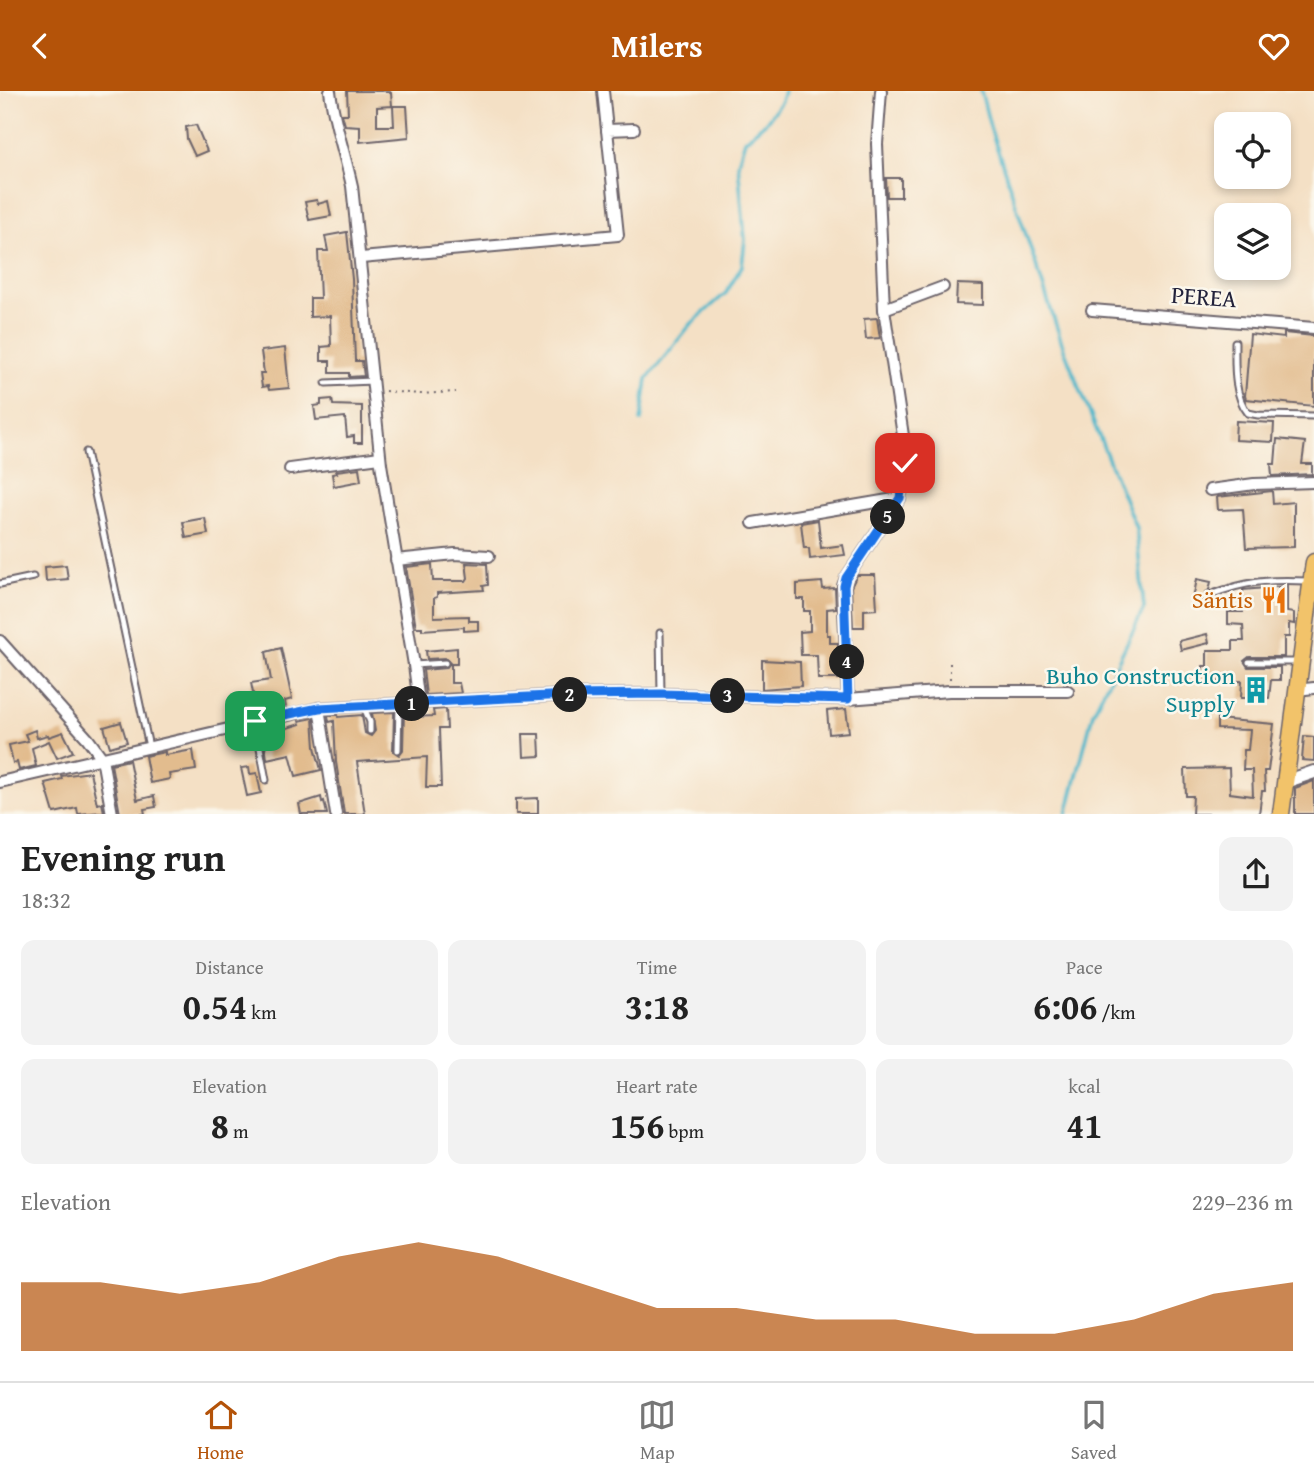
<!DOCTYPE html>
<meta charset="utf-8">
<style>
:root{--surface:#fff;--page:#f2f2f2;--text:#222;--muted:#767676;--line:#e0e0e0;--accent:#b45309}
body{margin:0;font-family:"Gentium Book Plus",serif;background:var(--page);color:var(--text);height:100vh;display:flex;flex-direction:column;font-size:26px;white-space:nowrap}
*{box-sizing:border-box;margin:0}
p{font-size:23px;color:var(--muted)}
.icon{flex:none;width:38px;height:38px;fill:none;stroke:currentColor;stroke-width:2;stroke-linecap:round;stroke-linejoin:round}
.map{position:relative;height:723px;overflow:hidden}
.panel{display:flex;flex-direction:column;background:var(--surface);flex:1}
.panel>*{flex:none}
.tools{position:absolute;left:1214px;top:21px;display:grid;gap:14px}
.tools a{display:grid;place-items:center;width:77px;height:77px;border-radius:14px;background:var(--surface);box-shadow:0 4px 10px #0003;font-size:35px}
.pin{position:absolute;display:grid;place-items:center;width:60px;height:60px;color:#fff;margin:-30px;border-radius:14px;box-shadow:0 4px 10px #0006}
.km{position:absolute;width:35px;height:35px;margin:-18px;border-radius:50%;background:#222;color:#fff;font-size:19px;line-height:35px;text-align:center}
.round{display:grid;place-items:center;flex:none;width:74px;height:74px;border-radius:14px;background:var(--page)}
.overview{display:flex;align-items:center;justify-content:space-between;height:119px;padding:0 21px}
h1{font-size:38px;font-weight:700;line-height:52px}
.stats{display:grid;grid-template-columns:repeat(3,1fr);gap:10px;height:119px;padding:7px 21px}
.stats div{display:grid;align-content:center;border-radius:14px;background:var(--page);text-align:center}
.stats b{font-size:35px;font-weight:700}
.stats small{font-size:19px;font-weight:400}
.stats p{font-size:19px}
.chart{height:196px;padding:14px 21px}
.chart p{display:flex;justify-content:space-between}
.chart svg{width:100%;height:126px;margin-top:7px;fill:var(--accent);opacity:.7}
header{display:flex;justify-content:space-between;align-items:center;height:91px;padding:0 21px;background:var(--accent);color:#fff;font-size:32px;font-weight:700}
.tab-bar{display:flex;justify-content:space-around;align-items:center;height:98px;border-top:2px solid var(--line);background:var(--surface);font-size:19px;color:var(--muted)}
.tab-bar a{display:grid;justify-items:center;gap:4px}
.tab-bar .selected{color:var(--accent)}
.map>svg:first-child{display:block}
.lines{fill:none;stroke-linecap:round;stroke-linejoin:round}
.stream{stroke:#4eb7cb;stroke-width:3.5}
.building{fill:#e2bc8e}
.service-casing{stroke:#6c646b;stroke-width:9}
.minor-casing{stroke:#6c646b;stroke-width:14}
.tertiary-casing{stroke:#6c646b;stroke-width:16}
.primary-casing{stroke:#6c646b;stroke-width:19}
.path{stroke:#6c646b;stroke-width:2;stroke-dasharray:2 5;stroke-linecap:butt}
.service{stroke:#fff;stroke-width:5}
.minor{stroke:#fff;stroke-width:10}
.tertiary{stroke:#fff;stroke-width:12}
.primary{stroke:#f2c36a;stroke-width:16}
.route-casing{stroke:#fff;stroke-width:14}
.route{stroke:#1a73e8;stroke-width:9}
.labels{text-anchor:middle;stroke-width:5;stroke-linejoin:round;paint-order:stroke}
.street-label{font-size:24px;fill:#22223b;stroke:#fbf7ec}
.food-label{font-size:24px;fill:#c56008;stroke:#fbf7ec;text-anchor:end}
.culture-label{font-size:24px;fill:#0d838f;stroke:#fbf7ec;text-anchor:end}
</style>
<header><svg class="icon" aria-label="back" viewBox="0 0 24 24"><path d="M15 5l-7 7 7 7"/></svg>Milers<svg class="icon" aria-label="heart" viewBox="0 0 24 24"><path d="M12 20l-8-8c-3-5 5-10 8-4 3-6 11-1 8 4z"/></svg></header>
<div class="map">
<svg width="1314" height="723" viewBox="0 0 1314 723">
<rect width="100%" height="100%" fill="#fbf7ec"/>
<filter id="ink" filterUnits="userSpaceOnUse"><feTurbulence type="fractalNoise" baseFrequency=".0143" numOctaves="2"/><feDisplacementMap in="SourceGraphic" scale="14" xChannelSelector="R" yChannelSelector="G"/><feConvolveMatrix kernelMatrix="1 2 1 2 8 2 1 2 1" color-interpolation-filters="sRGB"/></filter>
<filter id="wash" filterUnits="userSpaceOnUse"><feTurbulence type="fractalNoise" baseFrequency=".00686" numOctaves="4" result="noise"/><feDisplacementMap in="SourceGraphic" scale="28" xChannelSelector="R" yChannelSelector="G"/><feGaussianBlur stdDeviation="1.57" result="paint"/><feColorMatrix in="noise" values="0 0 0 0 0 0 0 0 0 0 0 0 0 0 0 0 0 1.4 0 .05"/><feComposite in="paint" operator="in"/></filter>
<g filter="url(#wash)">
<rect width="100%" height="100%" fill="#f4e0c5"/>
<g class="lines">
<g class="stream">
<path d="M981,0L990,36L1064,258L1136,437L1144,517L1093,622L1067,723"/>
<path d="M641,330L647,288L691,233L726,202L742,175L745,149L738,72L745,49L767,30L781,10L784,0"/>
</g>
</g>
<g id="blocks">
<g class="building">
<path d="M347,0H389L391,2L392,15L377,16V35H394L393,15H407L409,46L360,51V35L345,34L342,23H348Z"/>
<path d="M196,34L207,60L195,65L187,48L186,36Z"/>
<path d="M886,87H901V106H887Z"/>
<path d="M317,109L318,113L328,110L331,125L309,129L305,111Z"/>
<path d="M347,141L352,188L355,270H362L364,285L349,286V282H330V270H321V256L331,255L330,225L310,226V207H320L318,160H328L325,145Z"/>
<path d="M957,193L983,194V214L956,213Z"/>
<path d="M877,227L880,247L866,248L864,228Z"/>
<path d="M1284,242L1314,245V315L1246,308L1245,305L1250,243L1284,247Z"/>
<path d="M285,257L289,297L269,299L268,295L262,296L260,282H264L261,260Z"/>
<path d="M332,308L333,314L362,315V352H354V345L347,346L345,326L316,329L314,315L321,314V309Z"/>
<path d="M1236,330L1274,332L1273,351L1235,349Z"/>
<path d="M1277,348L1305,351L1302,373H1312V383L1272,385L1271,373H1275Z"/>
<path d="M359,377L361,390L334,395L332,383L337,382L336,380Z"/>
<path d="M1272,400L1273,413L1294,411V456L1246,457L1243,418L1218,419L1217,406Z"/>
<path d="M205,427L208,443L186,447L183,431Z"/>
<path d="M818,429L821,457L843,454L845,464L810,468L809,457H804L801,432Z"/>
<path d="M466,472L487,473L488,494L483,495L484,499L437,502V506L434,507V526L469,525V530H478V539L464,540V536L422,539V536H416L406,476L432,473L433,490H466L468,487Z"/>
<path d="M66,474L68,488L46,490L45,476Z"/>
<path d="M857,484H875L877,518L864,519V536H853L851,496Z"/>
<path d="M1197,488L1211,491L1209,499L1205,502L1207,510L1193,508Z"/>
<path d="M822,491L823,498L835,497L836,517L827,518V544H830V552H838L839,588H818L817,564H801L800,541L810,540V520H804V508H797V493Z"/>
<path d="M1287,495V521L1294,522V533L1289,532V546H1284V566H1249L1244,570L1248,576H1280V589H1271L1269,607H1241L1242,590L1201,591L1203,575H1207V559H1233V550H1244L1243,534L1228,533V521H1243V499Z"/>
<path d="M1207,543L1209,552L1181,559L1179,550Z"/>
<path d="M281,557L292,608L285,610L286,617L271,620L269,609L255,612L251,592L271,589L266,561Z"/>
<path d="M457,557V573H451V592H459L461,602L426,604L423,579L446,577L450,572L445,567L427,568L426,560Z"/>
<path d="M762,569L800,571L801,595L762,598Z"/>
<path d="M446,618L447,638H439L441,696H426L427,666L357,671L365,723H344L336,671L334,630L329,631L328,624H338V626L362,624L365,642L371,645L375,640L372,622L394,621L393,660L399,664L403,659L404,620H414V626L434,625L433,619Z"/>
<path d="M846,618L849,641L829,643L827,620Z"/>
<path d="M313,627L315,656L321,679L296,685L290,663L267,668L263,642L284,638L300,633L299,630Z"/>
<path d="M1217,628L1274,633L1268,680H1264L1265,700H1262L1259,723H1192L1193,705H1186L1185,678L1229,677L1230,702L1253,705L1252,679H1243L1244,659H1248L1250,639L1217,638Z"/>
<path d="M121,631L127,651L110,656L104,636Z"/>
<path d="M35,639L37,647L48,644L49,646L63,641L73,661L57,667L49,650L32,657L36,675L19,679L17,671L13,672L9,654L28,650L25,643Z"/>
<path d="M523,643H539L540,665L524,666Z"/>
<path d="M1304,645L1314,646V670L1302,669Z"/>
<path d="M193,659L196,679L169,683L170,688L150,692L145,665L165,661V664Z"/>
<path d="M129,669L137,709L154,705L156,716L144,718L145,723H120L111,673Z"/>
<path d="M249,676L250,683L257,682L261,702L247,705L241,677Z"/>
<path d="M90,681L97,713L102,712L104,721L78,723L77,717L54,722L45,692L62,688L61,685Z"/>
<path d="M1314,690V723H1295V697Z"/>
<path d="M321,706L322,711L324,710L327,723H301L299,713Z"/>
<path d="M538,707V723H516V708Z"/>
</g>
</g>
</g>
<g filter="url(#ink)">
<use href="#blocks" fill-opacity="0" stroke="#6c646b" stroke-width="2"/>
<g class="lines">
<defs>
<g id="service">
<path d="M1235,251C1235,273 1233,304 1248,322L1258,324L1314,325"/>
<path d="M326,292L373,290"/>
<path d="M86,361L149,656"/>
<path d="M0,493L33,486"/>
<path d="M1210,504C1246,490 1270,488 1308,490"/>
<path d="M660,542L661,603"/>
<path d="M1249,571H1297"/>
<path d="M414,574L445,572"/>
<path d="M364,616L370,631V640"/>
<path d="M255,630L266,689"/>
<path d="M398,659L399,613"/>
</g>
<g id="minor">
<path d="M330,0C334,32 345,63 352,95L381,373L414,574L419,612"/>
<path d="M603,0L607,39"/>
<path d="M361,167L618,144L607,39L634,38"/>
<path d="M884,218L943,196"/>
<path d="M1092,219L1314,237"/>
<path d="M290,378L380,366"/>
<path d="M1210,399L1254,393L1314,391"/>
<path d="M753,432L900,407"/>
<path d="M396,469L455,463L489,465"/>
<path d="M0,550L88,648L102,667L112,723"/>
<path d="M1297,599L1314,597"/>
<path d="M848,608L843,495L846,487L900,407L905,382V358L884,218L877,53L881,0"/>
<path d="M319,617L336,723"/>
<path d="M0,691L319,617L568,604L661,603L848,608L949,600H1068"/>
</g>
<path id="tertiary" d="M1285,691L1314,681"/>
<path id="primary" d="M1281,723L1314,471"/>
</defs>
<use href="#service" class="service-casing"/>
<use href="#minor" class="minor-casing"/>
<use href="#tertiary" class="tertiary-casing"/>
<use href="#primary" class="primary-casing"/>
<g class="path">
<path d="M385,300L420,303L456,301"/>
<path d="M950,588V569"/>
</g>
<use href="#service" class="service"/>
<use href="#minor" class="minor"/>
<use href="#tertiary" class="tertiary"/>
<use href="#primary" class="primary"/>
</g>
</g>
<g class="lines" filter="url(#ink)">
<defs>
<path id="route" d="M255,630L319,617L568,604L661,603L848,608L844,495L846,487L900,407L905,372"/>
</defs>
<use href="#route" class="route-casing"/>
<use href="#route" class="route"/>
</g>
<defs>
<symbol id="restaurant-bare" viewBox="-9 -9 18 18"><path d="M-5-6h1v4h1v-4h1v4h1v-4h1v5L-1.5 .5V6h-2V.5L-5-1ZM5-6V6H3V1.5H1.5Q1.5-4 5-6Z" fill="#e8710a" stroke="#fbf7ec" stroke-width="2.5" paint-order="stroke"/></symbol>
<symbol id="building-bare" viewBox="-9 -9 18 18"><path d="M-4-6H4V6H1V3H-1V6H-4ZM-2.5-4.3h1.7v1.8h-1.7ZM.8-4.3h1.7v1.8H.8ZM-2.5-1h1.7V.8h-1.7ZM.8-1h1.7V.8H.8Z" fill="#0f9aa8" stroke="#fbf7ec" stroke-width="2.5" paint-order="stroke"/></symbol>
</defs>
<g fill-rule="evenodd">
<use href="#restaurant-bare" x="1255" y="490" width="38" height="38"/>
<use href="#building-bare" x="1237" y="580" width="38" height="38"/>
</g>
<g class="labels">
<g class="street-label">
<text transform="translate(1204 206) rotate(4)" y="8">PEREA</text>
</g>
<g class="food-label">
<text x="1253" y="517">Säntis</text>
</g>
<g class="culture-label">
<text x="1235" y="593">Buho Construction<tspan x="1235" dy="28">Supply</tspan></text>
</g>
</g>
</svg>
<div class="tools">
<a><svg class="icon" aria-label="locate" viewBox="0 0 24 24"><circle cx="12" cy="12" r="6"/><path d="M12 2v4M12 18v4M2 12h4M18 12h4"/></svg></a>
<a><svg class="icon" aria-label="layers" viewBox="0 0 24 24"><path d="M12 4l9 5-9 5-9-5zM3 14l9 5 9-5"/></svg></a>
</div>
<div class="pin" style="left:255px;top:630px;background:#1e9e55"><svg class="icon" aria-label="arrive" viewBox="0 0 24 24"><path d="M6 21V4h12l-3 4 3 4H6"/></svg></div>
<div class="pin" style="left:905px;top:372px;background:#d93025"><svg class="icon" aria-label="check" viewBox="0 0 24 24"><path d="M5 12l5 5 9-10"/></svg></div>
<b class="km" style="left:412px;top:613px">1</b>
<b class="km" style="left:570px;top:604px">2</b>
<b class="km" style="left:728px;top:605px">3</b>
<b class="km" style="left:847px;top:571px">4</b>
<b class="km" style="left:888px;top:426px">5</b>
</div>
<section class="panel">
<div class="overview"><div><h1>Evening run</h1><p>18:32</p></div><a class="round"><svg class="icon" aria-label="share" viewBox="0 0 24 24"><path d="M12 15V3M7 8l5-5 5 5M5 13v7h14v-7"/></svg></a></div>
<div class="stats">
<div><p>Distance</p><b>0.54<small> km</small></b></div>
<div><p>Time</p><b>3:18</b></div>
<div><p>Pace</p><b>6:06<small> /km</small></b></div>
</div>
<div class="stats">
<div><p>Elevation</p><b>8<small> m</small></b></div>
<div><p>Heart rate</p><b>156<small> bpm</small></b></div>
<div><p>kcal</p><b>41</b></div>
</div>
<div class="chart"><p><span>Elevation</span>229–236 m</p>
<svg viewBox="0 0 160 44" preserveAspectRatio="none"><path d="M0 44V20L10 20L20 24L30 20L40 11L50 6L60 11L70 20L80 29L90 29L100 33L110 33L120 38L130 38L140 33L150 24L160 20V44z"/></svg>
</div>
</section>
<nav class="tab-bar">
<a class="selected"><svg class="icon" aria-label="home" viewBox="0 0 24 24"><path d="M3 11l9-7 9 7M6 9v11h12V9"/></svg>Home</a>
<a><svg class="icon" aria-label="map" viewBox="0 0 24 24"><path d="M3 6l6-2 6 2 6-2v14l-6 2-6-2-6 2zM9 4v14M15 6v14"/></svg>Map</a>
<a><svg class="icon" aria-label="saved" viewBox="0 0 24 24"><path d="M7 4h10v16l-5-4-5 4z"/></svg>Saved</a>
</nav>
